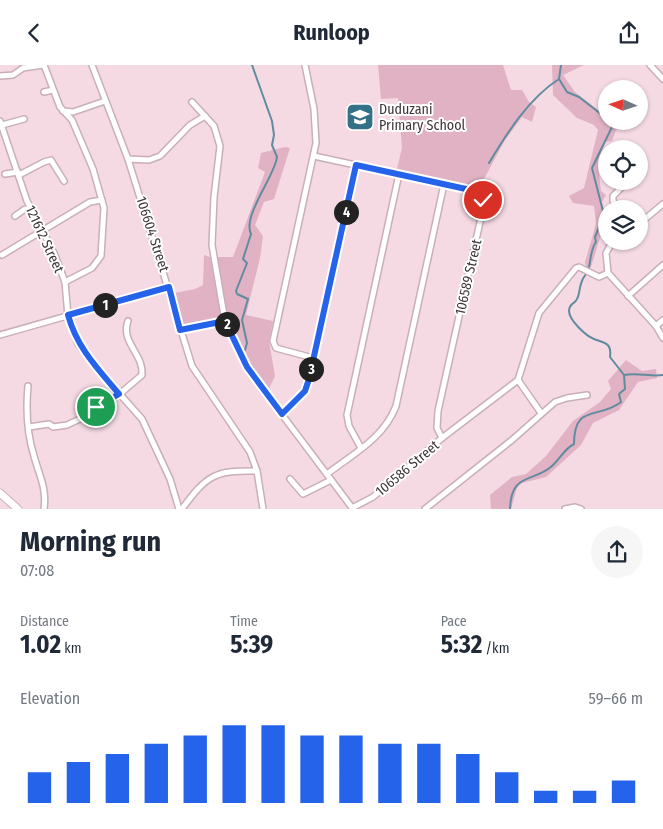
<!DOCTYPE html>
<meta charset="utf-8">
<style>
:root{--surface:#fff;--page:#f6f6f7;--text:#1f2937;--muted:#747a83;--accent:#2563eb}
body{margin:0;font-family:"Fira Sans Condensed",sans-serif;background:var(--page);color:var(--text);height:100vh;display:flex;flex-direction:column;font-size:19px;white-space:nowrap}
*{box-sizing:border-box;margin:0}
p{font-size:16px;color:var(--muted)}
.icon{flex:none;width:28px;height:28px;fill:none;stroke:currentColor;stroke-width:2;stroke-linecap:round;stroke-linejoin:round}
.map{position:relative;height:444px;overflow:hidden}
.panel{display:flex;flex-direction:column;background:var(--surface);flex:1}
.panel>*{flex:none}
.needle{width:32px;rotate:273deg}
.fabs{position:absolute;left:598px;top:15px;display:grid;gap:10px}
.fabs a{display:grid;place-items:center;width:50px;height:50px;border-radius:50%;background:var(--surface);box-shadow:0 1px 4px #0004;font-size:25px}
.pin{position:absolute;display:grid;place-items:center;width:42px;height:42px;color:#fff;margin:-21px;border:2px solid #fff;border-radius:50%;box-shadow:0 1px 5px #0007}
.km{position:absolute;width:25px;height:25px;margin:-12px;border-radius:50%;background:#222;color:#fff;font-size:14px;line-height:25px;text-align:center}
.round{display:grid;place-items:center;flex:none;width:52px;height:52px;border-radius:26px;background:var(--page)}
.summary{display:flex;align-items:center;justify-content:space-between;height:85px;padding:0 20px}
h1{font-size:28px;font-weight:700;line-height:38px}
.stats{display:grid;grid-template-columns:repeat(3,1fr);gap:8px;height:85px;padding:5px 20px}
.stats div{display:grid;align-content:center}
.stats b{font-size:25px;font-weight:700}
.stats small{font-size:14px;font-weight:400}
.stats p{font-size:14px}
.chart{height:140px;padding:10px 20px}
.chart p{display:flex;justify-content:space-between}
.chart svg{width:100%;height:90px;margin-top:5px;stroke:var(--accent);stroke-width:6}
header{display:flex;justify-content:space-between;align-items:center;height:65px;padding:0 20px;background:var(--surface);font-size:22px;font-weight:700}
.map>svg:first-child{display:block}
.green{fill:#e0b2c4}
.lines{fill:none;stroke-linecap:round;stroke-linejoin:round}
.stream{stroke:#618c9f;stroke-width:2}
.street-casing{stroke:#c9afb9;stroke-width:8}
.secondary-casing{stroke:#c9afb9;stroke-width:9}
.street{stroke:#fff;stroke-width:5}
.secondary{stroke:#fff;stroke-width:7}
.route-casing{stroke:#fff;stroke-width:10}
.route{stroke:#2563eb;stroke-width:6}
.labels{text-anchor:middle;stroke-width:4;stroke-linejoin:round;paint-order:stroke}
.poi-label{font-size:14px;fill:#3f3538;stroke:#fff;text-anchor:start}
.street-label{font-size:14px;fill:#3f3538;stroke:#fff}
</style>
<header><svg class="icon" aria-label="back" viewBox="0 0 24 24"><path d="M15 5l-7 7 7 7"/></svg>Runloop<svg class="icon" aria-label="share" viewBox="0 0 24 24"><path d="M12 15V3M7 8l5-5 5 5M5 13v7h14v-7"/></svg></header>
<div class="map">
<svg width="663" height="444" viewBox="0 0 663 444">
<rect width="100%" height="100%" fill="#f5dae4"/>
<g class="green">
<path d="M378,0H503L511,25H522L529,37L536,42L532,57L522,52L505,75L479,123L397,104L402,83L398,33L381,34Z"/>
<path d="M552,0H584L563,10L575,27L606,51V56L626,58L628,65H616L612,76L604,77L598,99L601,126L606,130L602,137L606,153L591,202H586L585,197L596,159L594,141L573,138L569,131L584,123L598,65L594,60L577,53L553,30Z"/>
<path d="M285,82L290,83L274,134L264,137L255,160L263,171L260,193L246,250L273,256L269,276L275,311L265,332L226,262L215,260L191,267L182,260L174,228L195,224L203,220L204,190L210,192H233L265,107L258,103L261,88Z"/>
<path d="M626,295L642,306L656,304L657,313L638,317L619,345L593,358L581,380L546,412L522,418L517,423L511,444H491L490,430L512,412L526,409L546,391L573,356L600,337L611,324L608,316Z"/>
</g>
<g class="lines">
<g class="stream">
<path d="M561,0L559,14L567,27L579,32L606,53"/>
<path d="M489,98C507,68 529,33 559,14"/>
<path d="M245,285L247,278L242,255L248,234L237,229L236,226L247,198L243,194L251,169C242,151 275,111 277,92L272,80L274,70L272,56L252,0"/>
<path d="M624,310C637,307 650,312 663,310"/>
<path d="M510,444C511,407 533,418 552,401C561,393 564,384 574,379C574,338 598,355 621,337L619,329L625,324L624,310L610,292C612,278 605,278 594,274C586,271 569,255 569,246C569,238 575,239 577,234C580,229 579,222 582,216C583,212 586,210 588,206C591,197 590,185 596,177L595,172L604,150L592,103L612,62L609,56"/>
</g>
<defs>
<g id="street">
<path d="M44,0L60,42L72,55L93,104L104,143L101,191L92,203L65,217"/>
<path d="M92,0L128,94L192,301L250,387L257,406L263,444"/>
<path d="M305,0L314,44L316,78L273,276L276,283L313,293"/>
<path d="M650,0L663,14"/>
<path d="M0,11L13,10L23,3L43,0"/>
<path d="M44,27L53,25"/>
<path d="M192,37L214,61L220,81L214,132L212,180L225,256"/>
<path d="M63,46L73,47L105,36"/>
<path d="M0,56L27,136L54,188L65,217L68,251L78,279L92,298L142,354L170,414L179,444"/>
<path d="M2,60L24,54"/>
<path d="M314,91L466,124L476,128L483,135L482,148L438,346L437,363L442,373"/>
<path d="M128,94L149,95L160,91L190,60L205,51"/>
<path d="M5,109L18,107"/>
<path d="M19,110L44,97L51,95L64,116"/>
<path d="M620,144L613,136V131L628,116"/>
<path d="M15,151L25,144L32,146"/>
<path d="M639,159L663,139"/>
<path d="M613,176L606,188L608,208L656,261L663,273"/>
<path d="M2,190L90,137L102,135"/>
<path d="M628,231L663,200"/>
<path d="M656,261L663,255"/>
<path d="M180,265L225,256L247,303L353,444"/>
<path d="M0,270L169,222"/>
<path d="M518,315L541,348"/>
<path d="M28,321C26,343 27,369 34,391C39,410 47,423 44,444"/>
<path d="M96,342L115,333L142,310C144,289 120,277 128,256"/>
<path d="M282,349L305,326L309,314L356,100"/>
<path d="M29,362L49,359L53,362L67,360L82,353"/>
<path d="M361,383L349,361L347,350L399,109"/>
<path d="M327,409C353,389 384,373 396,341L444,119"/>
<path d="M290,414L303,429L331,415"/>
<path d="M352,443L373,432L442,373L518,315L539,248L576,203L579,202L599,212L608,208"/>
<path d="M182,444C207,410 215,405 257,406"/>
<path d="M425,444L512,375L555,337L567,333L587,330"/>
<path d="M565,444L575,442L581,444"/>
</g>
<path id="secondary" d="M0,428L18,444"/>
</defs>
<use href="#street" class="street-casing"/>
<use href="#secondary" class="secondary-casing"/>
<use href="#street" class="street"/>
<use href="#secondary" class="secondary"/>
</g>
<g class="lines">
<defs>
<path id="route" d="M96,342L119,329C98,304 77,283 68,250L169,222L180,265L225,256L247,302L282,349L305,326L309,314L356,100L466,124L476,128L483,135"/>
</defs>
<use href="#route" class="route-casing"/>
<use href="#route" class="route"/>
</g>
<defs>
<symbol id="school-square" viewBox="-11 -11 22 22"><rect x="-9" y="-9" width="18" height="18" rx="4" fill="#347187" stroke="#fff"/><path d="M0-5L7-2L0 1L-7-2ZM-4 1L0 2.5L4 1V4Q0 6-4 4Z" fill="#fff"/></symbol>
</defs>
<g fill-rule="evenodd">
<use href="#school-square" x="344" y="36" width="32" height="32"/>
</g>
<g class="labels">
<g class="poi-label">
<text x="379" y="49">Duduzani<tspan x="379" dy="16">Primary School</tspan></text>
</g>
<g class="street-label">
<text transform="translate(153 169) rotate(72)" y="5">106604 Street</text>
<text transform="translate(45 174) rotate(65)" y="5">121612 Street</text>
<text transform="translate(468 212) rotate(-77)" y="5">106589 Street</text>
<text transform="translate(407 403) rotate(-40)" y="5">106586 Street</text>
</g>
</g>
</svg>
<div class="fabs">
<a><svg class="needle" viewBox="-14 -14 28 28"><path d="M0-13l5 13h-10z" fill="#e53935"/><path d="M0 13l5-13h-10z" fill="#747a83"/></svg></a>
<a><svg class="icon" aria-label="locate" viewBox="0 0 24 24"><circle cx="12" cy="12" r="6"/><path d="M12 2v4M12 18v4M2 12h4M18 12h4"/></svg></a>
<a><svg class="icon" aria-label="layers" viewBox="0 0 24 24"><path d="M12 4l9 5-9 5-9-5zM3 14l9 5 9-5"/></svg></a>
</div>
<div class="pin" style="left:96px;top:342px;background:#1e9e55"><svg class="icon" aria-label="arrive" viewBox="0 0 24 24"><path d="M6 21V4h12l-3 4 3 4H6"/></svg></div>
<div class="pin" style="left:483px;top:135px;background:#d93025"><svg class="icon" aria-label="check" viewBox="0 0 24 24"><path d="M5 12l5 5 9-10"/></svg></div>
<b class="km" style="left:105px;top:240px">1</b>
<b class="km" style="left:227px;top:259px">2</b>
<b class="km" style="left:311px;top:304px">3</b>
<b class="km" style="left:346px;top:147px">4</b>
</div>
<section class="panel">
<div class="summary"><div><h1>Morning run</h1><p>07:08</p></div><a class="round"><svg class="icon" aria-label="share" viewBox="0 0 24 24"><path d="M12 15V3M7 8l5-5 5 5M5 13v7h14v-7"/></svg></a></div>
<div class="stats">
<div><p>Distance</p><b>1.02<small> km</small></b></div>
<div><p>Time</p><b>5:39</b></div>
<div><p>Pace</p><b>5:32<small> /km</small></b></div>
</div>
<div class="chart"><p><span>Elevation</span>59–66 m</p>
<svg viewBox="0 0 160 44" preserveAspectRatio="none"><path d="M5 44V29M15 44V24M25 44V20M35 44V15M45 44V11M55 44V6M65 44V6M75 44V11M85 44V11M95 44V15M105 44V15M115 44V20M125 44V29M135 44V38M145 44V38M155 44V33"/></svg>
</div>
</section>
